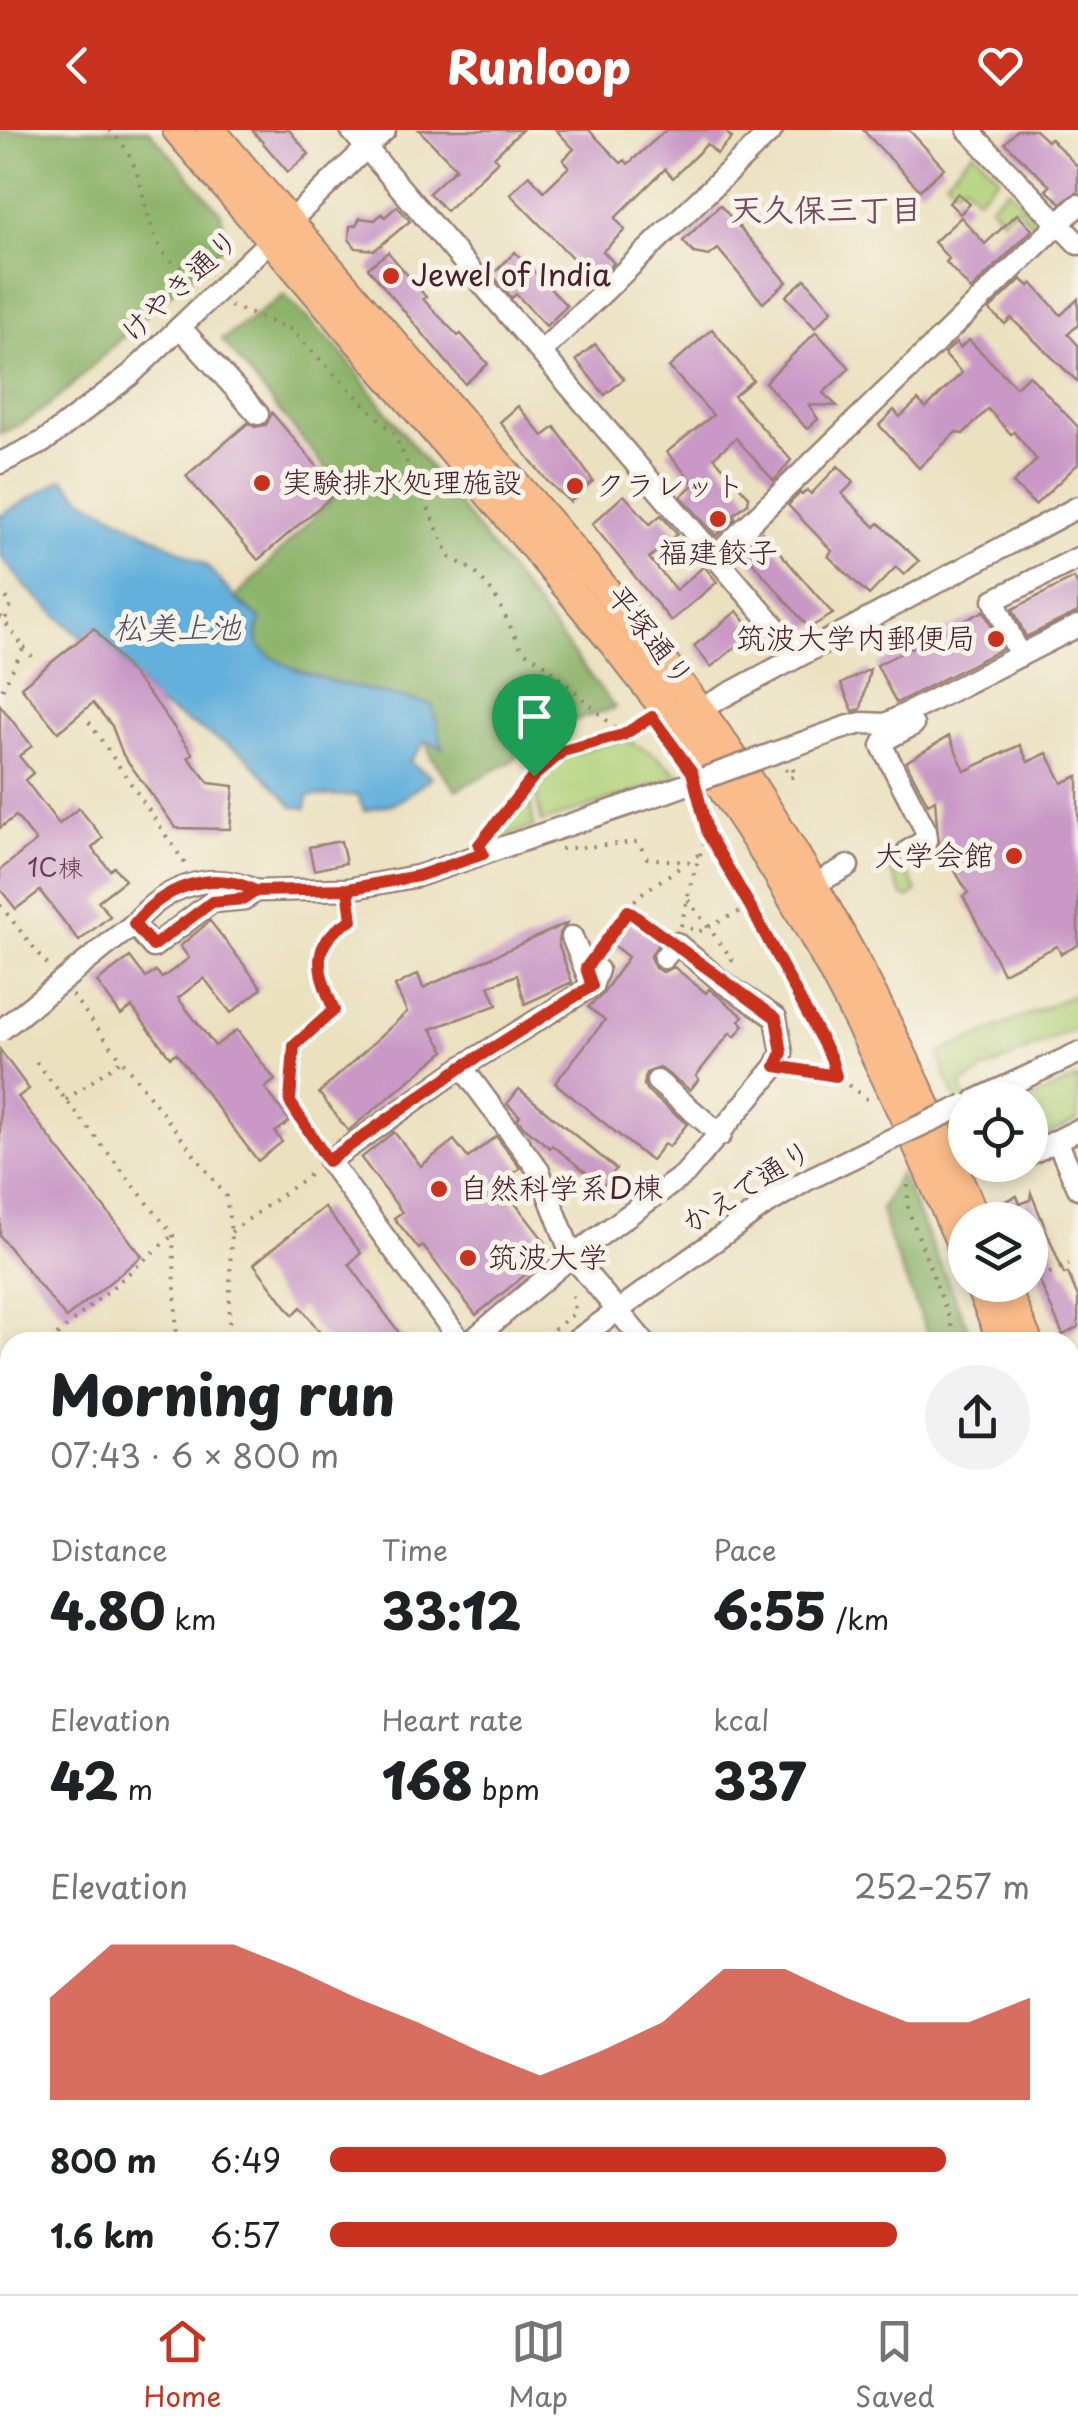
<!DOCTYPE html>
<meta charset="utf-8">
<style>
:root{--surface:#fff;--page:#f2f2f2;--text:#202124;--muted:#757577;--line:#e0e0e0;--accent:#c8321e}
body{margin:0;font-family:"Playpen Sans","Klee One",sans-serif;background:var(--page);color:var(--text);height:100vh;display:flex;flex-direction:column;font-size:38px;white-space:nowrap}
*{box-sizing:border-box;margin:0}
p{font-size:32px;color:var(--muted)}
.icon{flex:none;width:55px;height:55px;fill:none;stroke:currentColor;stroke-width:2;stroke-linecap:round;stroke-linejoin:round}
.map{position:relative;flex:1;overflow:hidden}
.details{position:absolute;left:0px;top:1202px;width:1080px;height:962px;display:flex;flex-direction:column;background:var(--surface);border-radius:30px 30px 0 0;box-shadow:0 5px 15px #0003}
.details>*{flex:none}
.buttons{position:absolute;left:948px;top:952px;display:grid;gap:20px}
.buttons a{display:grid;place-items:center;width:100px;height:100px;border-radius:50%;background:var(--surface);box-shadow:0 5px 15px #0003;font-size:50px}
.pin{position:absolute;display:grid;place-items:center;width:85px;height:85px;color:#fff;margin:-102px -42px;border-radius:50% 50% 50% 0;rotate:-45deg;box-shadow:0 0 10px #0007}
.pin .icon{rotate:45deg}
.round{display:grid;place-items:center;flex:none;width:105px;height:105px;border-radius:52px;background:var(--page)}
.overview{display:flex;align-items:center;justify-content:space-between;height:170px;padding:0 50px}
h1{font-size:55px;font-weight:800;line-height:75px}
.figures{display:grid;grid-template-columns:repeat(3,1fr);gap:15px;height:170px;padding:10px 50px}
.figures div{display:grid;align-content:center}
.figures b{font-size:50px;font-weight:800}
.figures small{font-size:28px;font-weight:400}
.figures p{font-size:28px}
.chart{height:280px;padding:20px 50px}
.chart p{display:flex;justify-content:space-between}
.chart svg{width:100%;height:180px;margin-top:10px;fill:var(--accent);opacity:.7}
ul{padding:0 50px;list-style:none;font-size:32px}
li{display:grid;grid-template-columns:160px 120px 1fr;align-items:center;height:75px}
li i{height:25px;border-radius:12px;background:var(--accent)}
header{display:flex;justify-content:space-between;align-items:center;height:130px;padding:0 50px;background:var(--accent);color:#fff;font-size:45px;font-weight:800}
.menu{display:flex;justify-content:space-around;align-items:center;height:140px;border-top:2px solid var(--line);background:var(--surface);font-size:28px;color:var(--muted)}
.menu a{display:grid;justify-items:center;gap:5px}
.menu .active{color:var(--accent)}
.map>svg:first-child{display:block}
.green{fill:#b1d179;stroke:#7e7852;stroke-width:2.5}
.forest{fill:#8cb369;stroke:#6b694a;stroke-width:2.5}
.water{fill:#63b0dc;stroke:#566884;stroke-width:2.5}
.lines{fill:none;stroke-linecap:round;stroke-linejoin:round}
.stream{stroke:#63b0dc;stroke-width:6}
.building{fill:#c998c6}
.minor-casing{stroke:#9a8075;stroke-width:25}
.major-casing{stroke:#9a8075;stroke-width:32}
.path{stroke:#9a8075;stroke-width:4;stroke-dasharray:2.5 8;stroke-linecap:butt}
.minor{stroke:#fff;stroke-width:20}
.major{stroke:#f9bc8a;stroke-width:28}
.minor-bridge-casing{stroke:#9a8075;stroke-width:25;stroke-linecap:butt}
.minor-bridge{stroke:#fff;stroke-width:20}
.route-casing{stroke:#fff;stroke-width:20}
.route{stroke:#c8321e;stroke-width:12}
.poi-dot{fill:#c8321e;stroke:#f7f3e8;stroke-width:4}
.labels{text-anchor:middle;stroke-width:10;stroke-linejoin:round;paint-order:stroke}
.number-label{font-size:25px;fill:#6a3d52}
.poi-label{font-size:30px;fill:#4a1f2b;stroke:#f7f3e8;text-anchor:start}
.street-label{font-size:30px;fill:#4a1f2b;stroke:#f7f3e8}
.neighbourhood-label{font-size:32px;font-weight:bold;fill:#764961;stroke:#f7f3e8}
.water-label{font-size:32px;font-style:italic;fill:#535269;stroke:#f7f3e8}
</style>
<header><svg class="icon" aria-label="back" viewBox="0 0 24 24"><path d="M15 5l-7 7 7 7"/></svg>Runloop<svg class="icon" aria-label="heart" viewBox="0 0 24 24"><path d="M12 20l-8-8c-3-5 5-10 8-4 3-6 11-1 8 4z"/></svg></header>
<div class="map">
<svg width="1078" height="2164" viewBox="0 0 1078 2164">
<rect width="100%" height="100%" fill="#f7f3e8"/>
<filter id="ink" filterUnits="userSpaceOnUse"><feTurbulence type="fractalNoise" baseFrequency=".01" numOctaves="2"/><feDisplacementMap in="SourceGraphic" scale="20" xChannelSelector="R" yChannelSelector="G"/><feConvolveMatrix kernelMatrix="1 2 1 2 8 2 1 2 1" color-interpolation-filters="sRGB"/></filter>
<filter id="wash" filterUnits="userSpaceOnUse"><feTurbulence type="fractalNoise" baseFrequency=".0048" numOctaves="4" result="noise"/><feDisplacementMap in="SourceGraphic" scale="40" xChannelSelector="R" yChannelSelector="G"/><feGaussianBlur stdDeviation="2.25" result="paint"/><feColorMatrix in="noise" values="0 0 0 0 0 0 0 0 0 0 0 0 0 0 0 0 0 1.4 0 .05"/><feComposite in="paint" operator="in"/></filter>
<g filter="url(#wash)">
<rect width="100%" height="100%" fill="#ebe1bf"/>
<g class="green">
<path d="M974,21L999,47L977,68L963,53L955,59L946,49Z"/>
<path d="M1008,58L1041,94L1036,99L1016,77L1003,89L990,75Z"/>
<path d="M624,609L650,622L682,647L542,692C540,682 535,670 537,660C542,622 595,618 624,609Z"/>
<path d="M529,664L534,697L485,713L524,665Z"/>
<path d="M896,721L917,761L909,768L904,767L886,733L888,723Z"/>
<path d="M1078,863V897L984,940L960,956L966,970L965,990L944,941L940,923Z"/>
<path d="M1078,948V990L1030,1014V970Z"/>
</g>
<g class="forest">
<path d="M0,0H149L221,83L227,113C189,146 152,179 116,213C77,249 50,283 0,304Z"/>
<path d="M284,165L341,222L615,578L542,600L512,631L456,660L431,627L426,611L442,618L432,575C393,565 286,547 262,519C254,510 257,500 261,490L235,468L342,358L222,210Z"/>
<path d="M900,1043L974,1212H931L890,1111L881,1080Z"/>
<path d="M1070,1434L1078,1452V1500L1070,1483Z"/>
<path d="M1070,1771L1078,1781V1888L1070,1895Z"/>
<path d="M10,2094V2155H253L245,2164H0V2102Z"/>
</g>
<path class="water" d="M63,349L82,368L206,435L235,468L261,490C257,501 254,510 262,519C286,547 393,565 432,575L443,618L426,611L409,632L432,647L398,672L364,681L358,665L308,666L306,678L294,677L244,624L158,575L94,498L82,508L26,457L0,425V386Z"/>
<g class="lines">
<g class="stream">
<path d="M1070,1652L1078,1649"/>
<path d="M306,2164L315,2155"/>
</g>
</g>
<g id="blocks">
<g class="building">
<path d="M252,0H289L309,24L288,42Z"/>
<path d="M419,0H522L494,27L498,31L446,81L429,63L456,38Z"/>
<path d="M556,0H589L621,33L625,30L628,34L666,0H724L732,8L717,24L707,14L673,48L665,39L615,88L625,100L603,121L614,133L595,151L510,64L529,45L544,61L569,37L563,30L574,19Z"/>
<path d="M863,0H909L944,38L920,60Z"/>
<path d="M1017,0H1035L1047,11L1050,8L1078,37V62L1061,73L1046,60L1050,56L1005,13Z"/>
<path d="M958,63L970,74L960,84L949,73Z"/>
<path d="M720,75L787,152L763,173L718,119L709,126L694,123L683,111Z"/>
<path d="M397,76L410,91L375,120L356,118L349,109L350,96L356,95L360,88L375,90L382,84L385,87Z"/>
<path d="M1017,84L1032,100L971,160L946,132L949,129L934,112L961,87L985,114Z"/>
<path d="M388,122L426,167L423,169L458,206L461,204L488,234L465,254L368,138Z"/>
<path d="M515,122L567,176L546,196L516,164L512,168L494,147L495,142Z"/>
<path d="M805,149L832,180L815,198L786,166Z"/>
<path d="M1021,149L1029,156L1032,153L1061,185L1078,169V195L1068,204L1078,215V252L1011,188L1005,194L989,180Z"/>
<path d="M712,199L753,250L734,266L791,330L774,351L736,308L714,327L749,367L748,373L733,385L736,388L716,406L681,366L694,354L667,322L713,285L669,237Z"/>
<path d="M816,202L850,238L823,263L837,276L809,275L818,289L807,299L765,252Z"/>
<path d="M969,210L1016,257L1029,245L1078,297V334L1035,375L1013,353L1037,330L1014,302L1011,304L988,279L963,304L956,302L919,338L879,295L894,280L900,287L918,270L926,278L962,243L944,224L956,213L960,218Z"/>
<path d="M595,214L624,249L605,265L576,230Z"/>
<path d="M518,276L543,306L555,297L593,351L570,372L547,351L500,292Z"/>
<path d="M272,283L338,361L258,430L186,346L248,293L255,297L266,295Z"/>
<path d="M838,336L854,352L842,364L875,397L879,393L919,431L904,445L896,437L869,465L828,426L832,421L788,375L800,363L802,365L807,360L811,364Z"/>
<path d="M624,365L650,394L661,385L677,404L649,428L676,460L704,436L717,452L671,491L592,394Z"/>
<path d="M762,402L833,484L809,498L750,429L746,430L740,422Z"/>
<path d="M1074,448L1078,456V482L1026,507L1013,479Z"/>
<path d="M737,481L754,502L711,537L694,516Z"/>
<path d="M984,481L1002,519L896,573L877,535Z"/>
<path d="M94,498L158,575L193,624L188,627L209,653L234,656L230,699L176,698L123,625L112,596L93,573L58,602L21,557Z"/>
<path d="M870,539L861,579L853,581L841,554Z"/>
<path d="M0,575L32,616L19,626L33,643L25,650L59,694L79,678L103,708L92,718L110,740L114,737L125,750L98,771L110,786L79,811L40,761L16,779L0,759V740L36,711L16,686L0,698Z"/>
<path d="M949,606L965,641L1020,615L1028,632L1047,623L1062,653L1078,646V815L1061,824L1057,816L1003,843L963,766L968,763L951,734L947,717L939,719L935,670L928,674L906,632Z"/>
<path d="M341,711L346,733L314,740L309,717Z"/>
<path d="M210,791L262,858L231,883L204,848L178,868L215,916L237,900L275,950L265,958L290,991L275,1002L282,1012L258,1031L176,923L170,927L132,877L121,885L97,852L130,827L146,848L156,841L162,848L189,828L180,816Z"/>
<path d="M567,793L559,804V816L572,852L525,874L517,845L489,856L497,875L431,899L445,921L348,1001L319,963L407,882L395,856L418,844L423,858Z"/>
<path d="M631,793L658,814L650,827L655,838L663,842L674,837L706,863L709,859L743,886L739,891L744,895L735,907L730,903L696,946L699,949L690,960L660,938L646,943L644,955L647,961L687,994L669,1017L664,1014L651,1031L555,953L605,890L588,877L602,865L628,827L613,815Z"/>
<path d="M0,920L29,959L18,967L142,1126L66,1188L0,1106Z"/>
<path d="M519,959L616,1039L603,1056L552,1015L550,1018L523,996L517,989L520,986L507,974Z"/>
<path d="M394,1002L421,1036L454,1010L468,1028L496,1006L520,1038L500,1054L553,1122L476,1185L423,1116L419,1119L394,1088L402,1082L361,1028Z"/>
<path d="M1031,1063L1064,1144L1068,1143L1078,1167V1197L1063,1205L1036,1143L1030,1146V1090H1011L1003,1072L1017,1066L1020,1074L1030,1070Z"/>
<path d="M324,1077L361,1123L349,1134L406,1212H327L301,1177L293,1185L254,1134Z"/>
</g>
</g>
</g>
<g filter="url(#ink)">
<use href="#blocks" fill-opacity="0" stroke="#9a8075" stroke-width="2.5"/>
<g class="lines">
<defs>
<g id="minor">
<path d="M351,0L799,525"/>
<path d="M968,0L1078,114"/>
<path d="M180,197L258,284"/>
<path d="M541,222L772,0"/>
<path d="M0,333L43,312L130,245L385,0"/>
<path d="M716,426L1078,75"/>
<path d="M1020,526L994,470L1078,428"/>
<path d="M687,586L1078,377"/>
<path d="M846,597L862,593L886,594L1078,496"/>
<path d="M908,721L926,710L925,699L882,616L885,610L913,595"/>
<path d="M813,755L848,736"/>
<path d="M134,794C164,757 211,739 256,761"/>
<path d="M572,807L592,856"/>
<path d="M112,811L134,794L153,817L212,772L244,769L256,761L348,759L418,746L666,662"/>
<path d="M462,937L539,1041L572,1126L470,1212"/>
<path d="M657,951L721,1005"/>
<path d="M976,970L1078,923"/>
<path d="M1057,1011L1078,1058"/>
<path d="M1030,1024L1078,1000"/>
<path d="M1006,1036L1008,1035"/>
<path d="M461,1212L329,1031L462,937L592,856L598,840"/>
<path d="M574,1212L762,1077L807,1050L881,1014"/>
<path d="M644,1212L572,1126L685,1044L776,936L782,923L776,888L722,852L676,813L664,828"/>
<path d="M1070,1614L1078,1610"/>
<path d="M0,1637L10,1630"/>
<path d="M0,1754L10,1746"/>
<path d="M0,1767L10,1779"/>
<path d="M1070,2064L1078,2051"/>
<path d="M262,2164L271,2155"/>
<path d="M1012,2164L1017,2155"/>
</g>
<g id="major">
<path d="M177,0C275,115 374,229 472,344C568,457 664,569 746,694C835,829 901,976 965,1123"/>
<path d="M211,0C294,98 378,195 463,293C544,386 625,479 699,579C814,736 901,911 976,1090"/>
<path d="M979,1155L1003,1212"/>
<path d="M1004,1155L1028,1212"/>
<path d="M1070,1308L1078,1326"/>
<path d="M1070,1369L1078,1388"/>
</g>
</defs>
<use href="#minor" class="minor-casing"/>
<use href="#major" class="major-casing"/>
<g class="path">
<path d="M109,0C147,32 139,83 163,122C170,134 190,142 202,150"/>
<path d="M230,176L290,199L394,304L450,427L474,441L494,464L522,520L545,534L623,605"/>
<path d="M0,459L11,474L5,490"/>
<path d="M0,486L24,517L0,564"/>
<path d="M24,517L37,533"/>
<path d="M89,592L186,735"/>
<path d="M786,639L790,648L796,645L792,638"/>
<path d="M697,670L707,704L750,776L831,928L836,946L872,973"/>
<path d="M491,700L534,646L563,621L623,605L645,591"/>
<path d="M561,719L638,712L647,728L688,732L699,724"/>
<path d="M688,770L732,829L729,835"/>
<path d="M0,775L50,838"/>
<path d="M627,781L662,804"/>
<path d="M681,796L691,752L707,704"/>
<path d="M690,798L698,802L749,777"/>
<path d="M598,822L638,766L685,734"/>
<path d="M72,865L226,1066L231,1102L229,1212"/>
<path d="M36,932L173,1105L177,1212"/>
<path d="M796,939L836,946"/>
<path d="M66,970L123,929"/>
<path d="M318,1015L291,972L294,916L335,880C318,842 307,813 352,790L351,779"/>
<path d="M908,1055V1079L958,1212"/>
<path d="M231,1102L312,1043"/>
<path d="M1030,1152L1069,1134"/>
<path d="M49,1212L173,1105"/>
<path d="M537,1212L575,1183L572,1158"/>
<path d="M0,1255L10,1246"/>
<path d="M0,1313L10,1326"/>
<path d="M0,1447L10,1438"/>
<path d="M1070,1499L1078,1514"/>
<path d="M0,1578L10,1591"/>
<path d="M0,1606L10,1599"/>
<path d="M1070,1688L1078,1684"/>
<path d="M604,2155L605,2164"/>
<path d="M342,2164L351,2155"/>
</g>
<use href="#minor" class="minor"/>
<use href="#major" class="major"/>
<defs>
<g id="minor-bridge">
<path d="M666,662L846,597"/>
<path d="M0,901L112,811"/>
<path d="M881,1014L965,975"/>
</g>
</defs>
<use href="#minor-bridge" class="minor-bridge-casing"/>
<use href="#minor-bridge" class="minor-bridge"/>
</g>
</g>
<g class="lines" filter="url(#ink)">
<defs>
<path id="route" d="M534,646L479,715L483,724L418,746L348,759L256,761C211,738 164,757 134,794L153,816L212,772L244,769L256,761L348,759L352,790C307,813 318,842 334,880L294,916L290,972L328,1031L462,937L592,856L586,838L628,781L776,888L782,923L776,936L836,946L831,928L750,776L708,704L692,642L652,587L623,605L563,621L534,646"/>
</defs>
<use href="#route" class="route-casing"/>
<use href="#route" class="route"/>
</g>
<g class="poi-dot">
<circle cx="391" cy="146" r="10"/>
<circle cx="262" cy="353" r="10"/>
<circle cx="575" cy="356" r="10"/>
<circle cx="718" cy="389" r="10"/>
<circle cx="996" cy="509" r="10"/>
<circle cx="1014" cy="726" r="10"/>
<circle cx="439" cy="1059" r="10"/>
<circle cx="468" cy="1128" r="10"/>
</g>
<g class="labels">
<g class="number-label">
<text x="55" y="747">1C棟</text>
</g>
<g class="poi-label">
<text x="411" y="156">Jewel of India</text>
<text x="282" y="363">実験排水処理施設</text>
<text x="595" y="366">クラレット</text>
<text x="718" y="433" text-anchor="middle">福建餃子</text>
<text x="976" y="519" text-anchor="end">筑波大学内郵便局</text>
<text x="994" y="736" text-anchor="end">大学会館</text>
<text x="459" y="1069">自然科学系D棟</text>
<text x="488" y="1138">筑波大学</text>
</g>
<g class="street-label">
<text transform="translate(180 156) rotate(-43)" y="10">けやき通り</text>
<text transform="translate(650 506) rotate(52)" y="10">平塚通り</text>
<text transform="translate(747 1057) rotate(-32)" y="10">かえで通り</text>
</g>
<g class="neighbourhood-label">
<text x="826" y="91">天久保三丁目</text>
</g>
<g class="water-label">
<text x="177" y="509">松美上池</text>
</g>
</g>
</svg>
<div class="buttons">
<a><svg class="icon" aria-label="locate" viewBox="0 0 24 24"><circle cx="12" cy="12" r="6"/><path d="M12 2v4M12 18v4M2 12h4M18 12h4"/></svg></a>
<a><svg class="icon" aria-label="layers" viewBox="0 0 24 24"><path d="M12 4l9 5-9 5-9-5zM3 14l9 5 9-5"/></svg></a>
</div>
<div class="pin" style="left:534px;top:646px;background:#1e9e55"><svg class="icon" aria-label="arrive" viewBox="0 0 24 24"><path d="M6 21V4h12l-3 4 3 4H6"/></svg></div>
<section class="details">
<div class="overview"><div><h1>Morning run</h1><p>07:43 · 6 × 800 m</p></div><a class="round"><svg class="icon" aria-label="share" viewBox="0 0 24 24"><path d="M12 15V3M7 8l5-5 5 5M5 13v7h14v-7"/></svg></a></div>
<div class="figures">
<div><p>Distance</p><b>4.80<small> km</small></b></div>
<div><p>Time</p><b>33:12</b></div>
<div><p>Pace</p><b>6:55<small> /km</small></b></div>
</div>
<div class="figures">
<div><p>Elevation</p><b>42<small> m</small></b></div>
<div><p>Heart rate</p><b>168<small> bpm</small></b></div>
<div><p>kcal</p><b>337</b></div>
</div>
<div class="chart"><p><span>Elevation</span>252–257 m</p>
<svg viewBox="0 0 160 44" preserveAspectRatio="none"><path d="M0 44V19L10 6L20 6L30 6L40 12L50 19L60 25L70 32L80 38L90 32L100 25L110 12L120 12L130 19L140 25L150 25L160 19V44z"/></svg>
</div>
<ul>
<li><b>800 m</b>6:49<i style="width:88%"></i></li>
<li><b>1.6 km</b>6:57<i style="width:81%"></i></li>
</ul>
</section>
</div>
<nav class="menu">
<a class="active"><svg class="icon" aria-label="home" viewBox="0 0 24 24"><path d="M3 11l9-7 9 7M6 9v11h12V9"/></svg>Home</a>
<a><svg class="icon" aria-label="map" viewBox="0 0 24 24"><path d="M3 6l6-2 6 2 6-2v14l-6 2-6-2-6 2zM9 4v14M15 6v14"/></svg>Map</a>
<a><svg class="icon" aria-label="saved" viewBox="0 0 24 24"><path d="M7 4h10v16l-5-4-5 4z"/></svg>Saved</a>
</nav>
